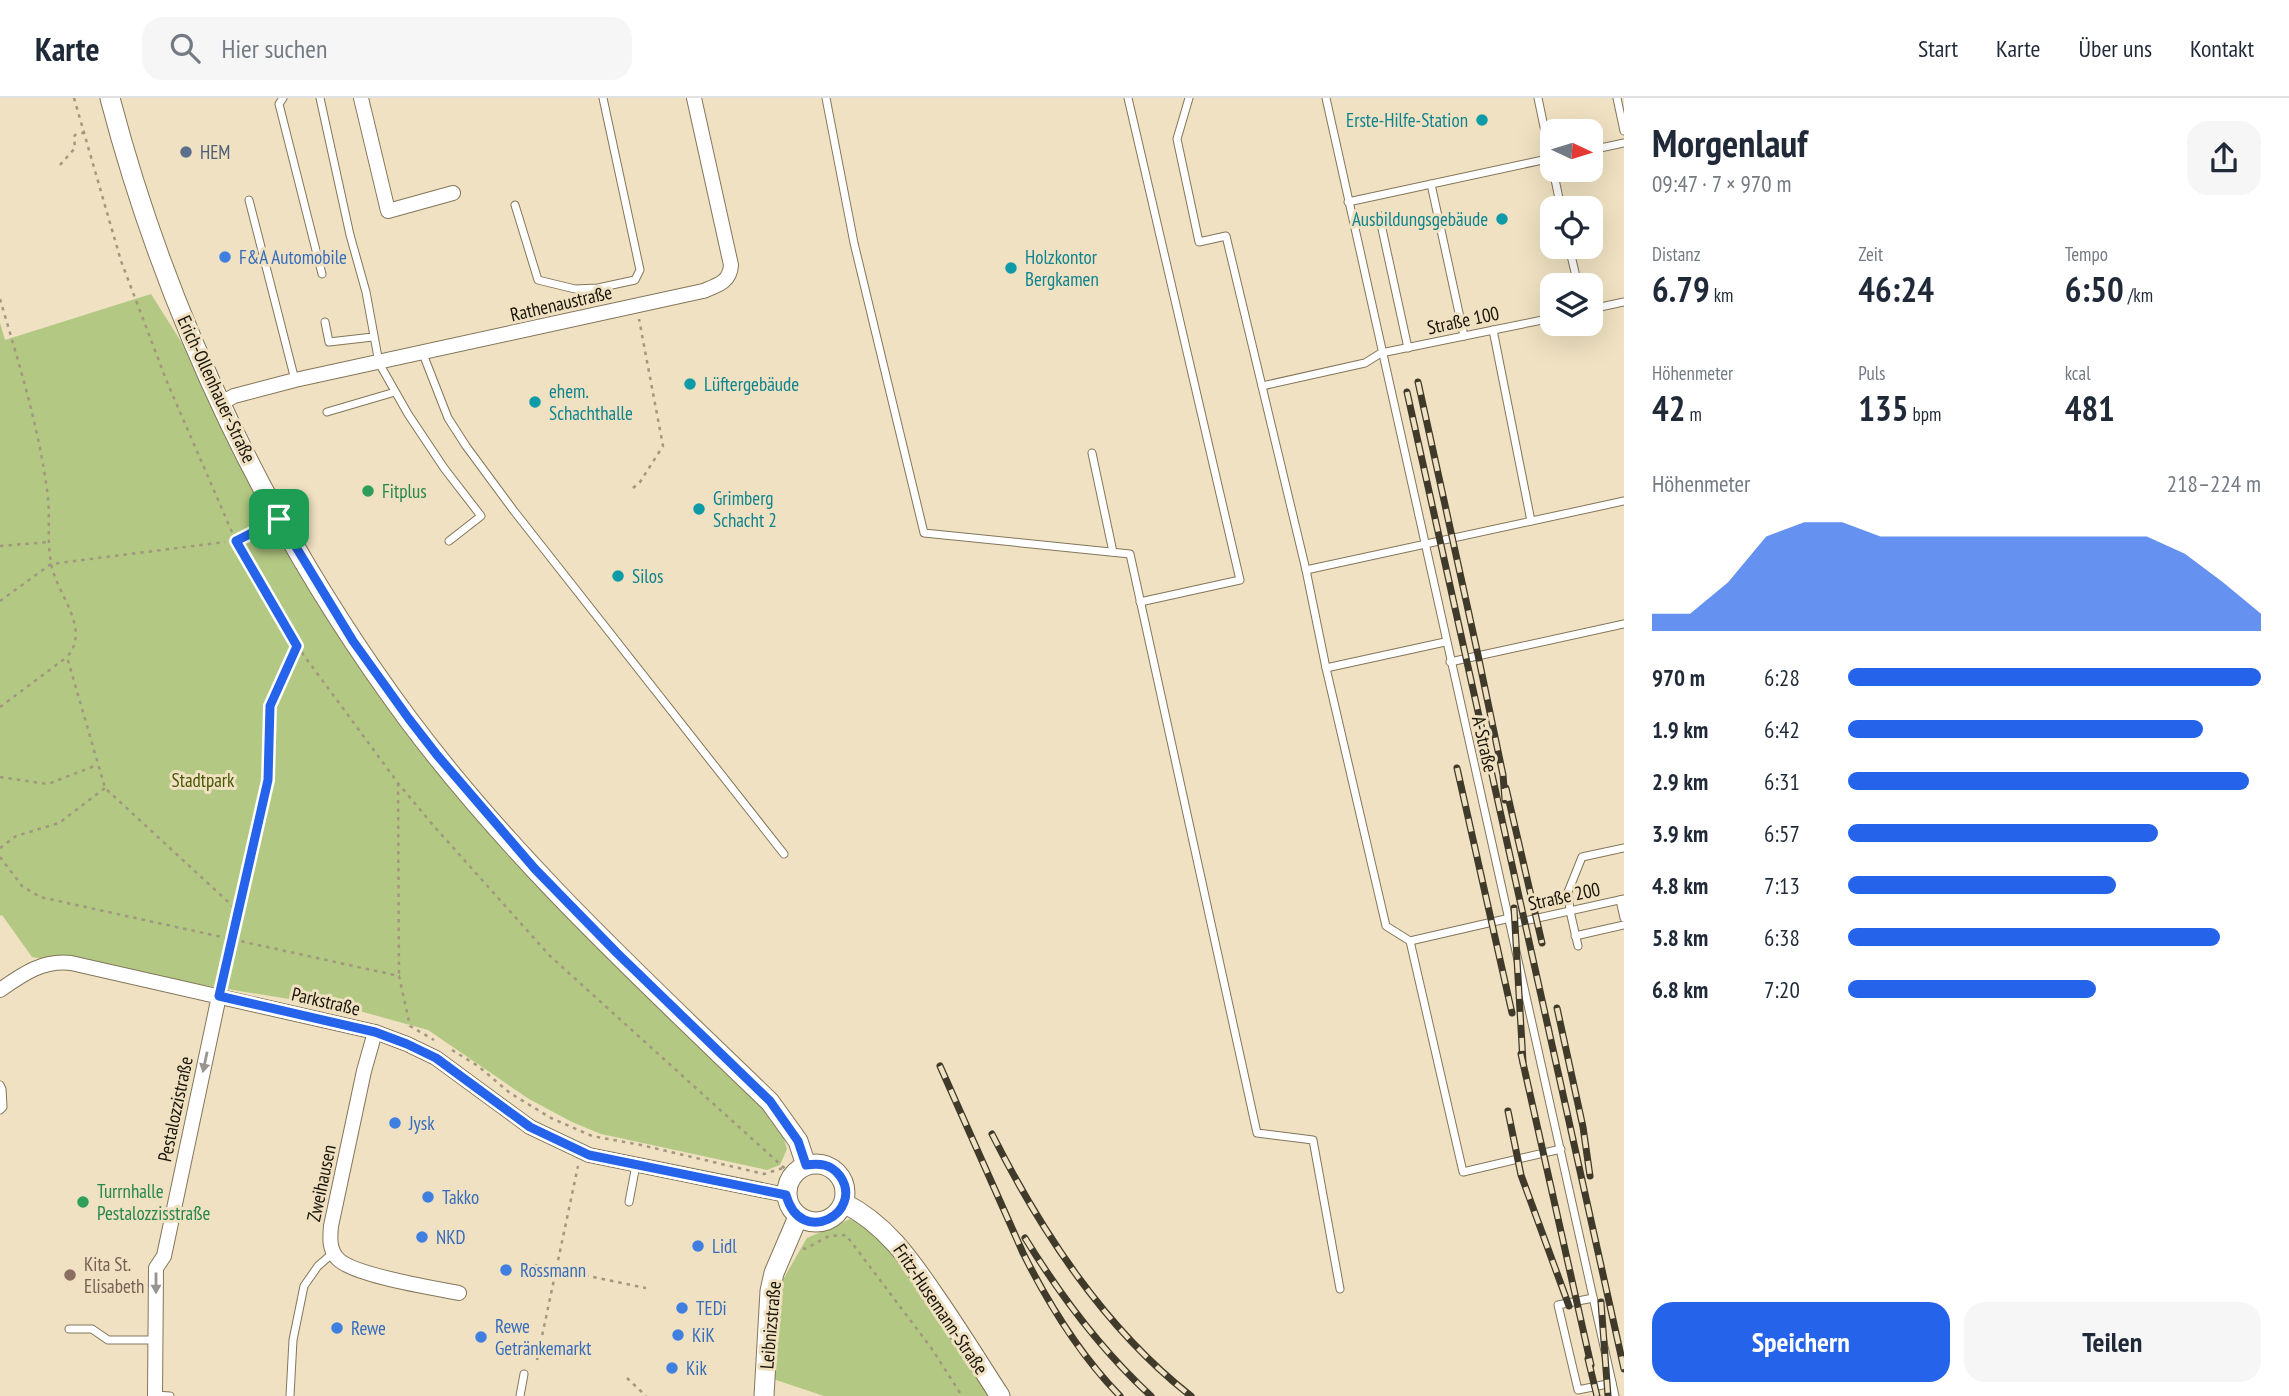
<!DOCTYPE html>
<html lang="de">
<meta charset="utf-8">
<style>
:root{--surface:#fff;--page:#f6f6f7;--text:#1f2937;--muted:#747a83;--line:#e0e1e3;--accent:#2563eb}
body{margin:0;font-family:"PT Sans Narrow",sans-serif;background:var(--page);color:var(--text);height:100vh;display:flex;flex-direction:column;font-size:26px;white-space:nowrap}
*{box-sizing:border-box;margin:0}
p{font-size:23px;color:var(--muted)}
.icon{flex:none;width:38px;height:38px;fill:none;stroke:currentColor;stroke-width:2;stroke-linecap:round;stroke-linejoin:round}
.map{position:relative;flex:1;overflow:hidden}
.details{display:flex;flex-direction:column;background:var(--surface);width:665px}
.details>*{flex:none}
.needle{width:46px;rotate:94deg}
.fabs{position:absolute;left:1540px;top:21px;display:grid;gap:14px}
.fabs a{display:grid;place-items:center;width:63px;height:63px;border-radius:14px;background:var(--surface);box-shadow:0 7px 28px #0002;font-size:35px}
.pin{position:absolute;display:grid;place-items:center;width:60px;height:60px;color:#fff;margin:-30px;border-radius:14px;box-shadow:0 4px 10px #0006}
.round{display:grid;place-items:center;flex:none;width:74px;height:74px;border-radius:21px;background:var(--page)}
.head{display:flex;align-items:center;justify-content:space-between;height:119px;padding:0 28px}
h1{font-size:38px;font-weight:600;line-height:52px}
.figures{display:grid;grid-template-columns:repeat(3,1fr);gap:10px;height:119px;padding:7px 28px}
.figures div{display:grid;align-content:center}
.figures b{font-size:35px;font-weight:600}
.figures small{font-size:19px;font-weight:400}
.figures p{font-size:19px}
.chart{height:196px;padding:14px 28px}
.chart p{display:flex;justify-content:space-between}
.chart svg{width:100%;height:126px;margin-top:7px;fill:var(--accent);opacity:.7}
.cta{display:flex;gap:14px;margin-top:auto;padding:14px 28px}
.cta a{flex:1;height:80px;border-radius:21px;background:var(--accent);color:#fff;font-size:28px;font-weight:600;line-height:80px;text-align:center}
.cta a+a{background:var(--page);color:var(--text)}
ul{padding:0 28px;list-style:none;font-size:23px}
li{display:grid;grid-template-columns:112px 84px 1fr;align-items:center;height:52px}
li i{height:18px;border-radius:9px;background:var(--accent)}
header{display:flex;align-items:center;gap:42px;box-sizing:border-box;height:98px;padding:0 35px;background:var(--surface);border-bottom:2px solid var(--line)}
header strong{font-size:33px}
nav{display:flex;gap:38px;margin-inline-start:auto;font-size:24px}
.search{width:490px;height:63px;background:var(--page);display:flex;align-items:center;gap:18px;box-sizing:border-box;padding:0 24px;border-radius:21px;color:var(--muted);font-size:26px}
main{display:flex;flex:1;min-height:0}
.map>svg:first-child{display:block}
.green{fill:#b3c883}
.lines{fill:none;stroke-linecap:round;stroke-linejoin:round}
.lane-casing{stroke:#83765a;stroke-width:9}
.street-casing{stroke:#83765a;stroke-width:16}
.secondary-casing{stroke:#83765a;stroke-width:21}
.path{stroke:#a2977f;stroke-width:2.5;stroke-dasharray:3.5 5;stroke-linecap:butt}
.lane{stroke:#fff;stroke-width:7}
.street{stroke:#fff;stroke-width:14}
.secondary{stroke:#fff;stroke-width:19}
.rail-casing{stroke:#403a2b;stroke-width:7}
.rail{stroke:#efe1c1;stroke-width:4.5;stroke-dasharray:13;stroke-linecap:butt}
.oneway{fill:#989590}
.route-casing{stroke:#fff;stroke-width:14}
.route{stroke:#2563eb;stroke-width:9}
.culture-dot{fill:#0f9aa8;stroke:#efe1c1;stroke-width:2.5}
.service-dot{fill:#5c6f8a;stroke:#efe1c1;stroke-width:2.5}
.shop-dot{fill:#3f7fe0;stroke:#efe1c1;stroke-width:2.5}
.leisure-dot{fill:#2e9e5b;stroke:#efe1c1;stroke-width:2.5}
.education-dot{fill:#8d6e63;stroke:#efe1c1;stroke-width:2.5}
.labels{text-anchor:middle;stroke-width:6;stroke-linejoin:round;paint-order:stroke}
.culture-label{font-size:19px;fill:#0d838f;stroke:#efe1c1;text-anchor:start}
.service-label{font-size:19px;fill:#4e5e75;stroke:#efe1c1;text-anchor:start}
.shop-label{font-size:19px;fill:#366cbe;stroke:#efe1c1;text-anchor:start}
.street-label{font-size:19px;fill:#191409;stroke:#efe1c1}
.leisure-label{font-size:19px;fill:#27864d;stroke:#efe1c1;text-anchor:start}
.park-label{font-size:19px;fill:#475904;stroke:#efe1c1}
.education-label{font-size:19px;fill:#785e54;stroke:#efe1c1;text-anchor:start}
</style>
<header>
<strong>Karte</strong>
<div class="search"><svg class="icon" aria-label="search" viewBox="0 0 24 24"><circle cx="10" cy="10" r="6"/><path d="M15 15l6 6"/></svg>Hier suchen</div>
<nav><a>Start</a><a>Karte</a><a>Über uns</a><a>Kontakt</a></nav>
</header>
<main>
<div class="map">
<svg width="1624" height="1298" viewBox="0 0 1624 1298">
<rect width="100%" height="100%" fill="#efe1c1"/>
<g class="green">
<path d="M151,196L211,291L407,621L769,1010L782,1034L787,1051L780,1067L767,1072L601,1036L572,1024L529,1001L428,932L356,912L32,859L2,817L0,818V225L5,242Z"/>
<path d="M850,1121L873,1131L946,1225L997,1298H824L773,1281L781,1185L807,1140Z"/>
</g>
<g class="lines">
<defs>
<g id="lane">
<path d="M283,0L279,6L322,176"/>
<path d="M320,0L350,137L366,194L379,265L408,316L444,370L481,418L449,443"/>
<path d="M826,0L854,145L924,435L1130,456L1257,1035L1313,1042L1340,1191"/>
<path d="M1128,0L1240,482L1140,504"/>
<path d="M1189,0L1177,41L1199,144L1226,138L1306,472L1326,570L1386,828L1410,843L1463,1074L1561,1051"/>
<path d="M1326,0C1421,433 1520,865 1615,1298"/>
<path d="M1538,0L1561,110"/>
<path d="M1617,0L1624,33"/>
<path d="M1591,52L1624,45"/>
<path d="M1431,86L1464,238"/>
<path d="M249,102L295,282"/>
<path d="M1348,104L1552,60"/>
<path d="M515,107L538,182L575,191L598,190L635,182L640,172L603,0"/>
<path d="M1379,117L1408,250"/>
<path d="M1569,149L1578,187"/>
<path d="M1591,211L1624,204"/>
<path d="M325,224L329,244L373,239"/>
<path d="M1493,232L1531,423"/>
<path d="M423,256L448,320L466,348L514,413L784,756"/>
<path d="M1262,288L1365,265L1381,255L1552,220"/>
<path d="M327,314L395,294"/>
<path d="M1092,355L1113,454"/>
<path d="M236,443L279,421"/>
<path d="M1306,472L1624,403"/>
<path d="M1450,564L1624,526"/>
<path d="M1326,570L1445,544"/>
<path d="M1620,802L1624,820"/>
<path d="M1511,826L1624,801"/>
<path d="M1575,838L1624,827"/>
<path d="M1410,843L1510,820"/>
<path d="M1578,848L1570,813L1568,794L1582,759L1624,750"/>
<path d="M0,987L2,991L3,1009L0,1012"/>
<path d="M629,1104L636,1067"/>
<path d="M1593,1200L1558,1207L1578,1292L1612,1285"/>
<path d="M69,1231H92L108,1242H156"/>
<path d="M155,1297L170,1298"/>
<path d="M290,1298L293,1242L304,1188L318,1168L333,1155"/>
<path d="M520,1298L524,1276"/>
</g>
<g id="street">
<path d="M361,0L388,113L453,95"/>
<path d="M221,305L234,298L295,282L703,193C718,187 730,184 731,167L694,0"/>
<path d="M0,892C23,876 42,862 71,865L375,934L407,946L436,960L530,1029L589,1057L786,1097"/>
<path d="M375,934L364,973L331,1128C330,1139 329,1151 337,1160C351,1177 433,1190 459,1195"/>
<path d="M155,1298L156,1170L164,1158L219,898"/>
</g>
<g id="secondary">
<path d="M110,0C168,222 271,436 408,621C513,762 644,882 770,1004L798,1043L806,1067"/>
<circle cx="816" cy="1095" r="29"/>
<path d="M844,1105C885,1126 909,1160 934,1197C957,1230 978,1264 1000,1298"/>
<path d="M764,1298L770,1193L774,1175L798,1119"/>
</g>
</defs>
<use href="#lane" class="lane-casing"/>
<use href="#street" class="street-casing"/>
<use href="#secondary" class="secondary-casing"/>
<g class="path">
<path d="M74,0L121,163L167,284L232,434"/>
<path d="M60,67L75,50L74,39L75,37L83,35"/>
<path d="M0,201C19,266 40,332 48,400C50,421 47,443 51,465C56,496 92,530 67,559L105,690L239,814"/>
<path d="M633,390L640,384L663,348L639,221"/>
<path d="M0,448L50,444"/>
<path d="M241,452L297,548L398,685L432,726L550,858L791,1076"/>
<path d="M0,503L51,466L225,444"/>
<path d="M0,609L67,559"/>
<path d="M0,679L48,686L97,667"/>
<path d="M398,685L399,878"/>
<path d="M0,750L16,738L59,725L105,690"/>
<path d="M0,759L22,788L40,799L399,878L410,928L434,942"/>
<path d="M222,883L268,682L270,608L297,548"/>
<path d="M452,952L478,968L510,995L551,1020L592,1038L641,1047L764,1076L783,1070"/>
<path d="M803,1150L805,1151L829,1138L846,1137L932,1251L962,1298"/>
<path d="M535,1167L646,1190"/>
<path d="M537,1262L578,1068"/>
<path d="M627,1280L646,1298"/>
</g>
<use href="#lane" class="lane"/>
<use href="#street" class="street"/>
<use href="#secondary" class="secondary"/>
<defs>
<g id="rail">
<path d="M1418,284L1478,557L1503,677L1505,702"/>
<path d="M1407,294L1624,1271"/>
<path d="M1457,670L1512,915"/>
<path d="M1506,690L1542,845"/>
<path d="M1514,810L1523,964"/>
<path d="M1557,910L1583,1029L1590,1078"/>
<path d="M1521,956L1591,1267"/>
<path d="M940,968L1023,1155C1049,1207 1080,1257 1120,1298"/>
<path d="M1508,1013L1521,1077L1569,1208"/>
<path d="M992,1036C1041,1133 1104,1230 1191,1298"/>
<path d="M1025,1140C1060,1197 1101,1252 1151,1298"/>
<path d="M1601,1204L1608,1298"/>
<path d="M1588,1261L1597,1298"/>
</g>
</defs>
<use href="#rail" class="rail-casing"/>
<use href="#rail" class="rail"/>
</g>
<defs><path id="oneway-solid" d="M-6-.8H1V-3.2L6.5 0L1 3.2V.8H-6Z" transform="scale(1.75)"/></defs>
<g class="oneway">
<use href="#oneway-solid" transform="translate(205 964) rotate(102)"/>
<use href="#oneway-solid" transform="translate(156 1185) rotate(90)"/>
</g>
<g class="lines">
<defs>
<path id="route" d="M279,421L353,543L409,621L437,657L535,771L617,855L770,1003L798,1043L806,1067C820,1065 831,1066 840,1078C865,1114 801,1151 786,1097L589,1057L530,1029L436,960L407,946L375,934L219,898L268,682L270,608L297,548L236,443Z"/>
</defs>
<use href="#route" class="route-casing"/>
<use href="#route" class="route"/>
</g>
<g class="culture-dot">
<circle cx="1482" cy="22" r="7"/>
<circle cx="1502" cy="121" r="7"/>
<circle cx="1011" cy="170" r="7"/>
<circle cx="690" cy="286" r="7"/>
<circle cx="535" cy="304" r="7"/>
<circle cx="699" cy="411" r="7"/>
<circle cx="618" cy="478" r="7"/>
</g>
<circle class="service-dot" cx="186" cy="54" r="7"/>
<g class="shop-dot">
<circle cx="225" cy="159" r="7"/>
<circle cx="395" cy="1025" r="7"/>
<circle cx="428" cy="1099" r="7"/>
<circle cx="422" cy="1139" r="7"/>
<circle cx="698" cy="1148" r="7"/>
<circle cx="506" cy="1172" r="7"/>
<circle cx="682" cy="1210" r="7"/>
<circle cx="337" cy="1230" r="7"/>
<circle cx="678" cy="1237" r="7"/>
<circle cx="481" cy="1239" r="7"/>
<circle cx="672" cy="1270" r="7"/>
</g>
<g class="leisure-dot">
<circle cx="368" cy="393" r="7"/>
<circle cx="83" cy="1104" r="7"/>
</g>
<circle class="education-dot" cx="70" cy="1177" r="7"/>
<g class="labels">
<g class="culture-label">
<text x="1468" y="29" text-anchor="end">Erste-Hilfe-Station</text>
<text x="1488" y="128" text-anchor="end">Ausbildungsgebäude</text>
<text x="1025" y="166">Holzkontor<tspan x="1025" dy="22">Bergkamen</tspan></text>
<text x="704" y="293">Lüftergebäude</text>
<text x="549" y="300">ehem.<tspan x="549" dy="22">Schachthalle</tspan></text>
<text x="713" y="407">Grimberg<tspan x="713" dy="22">Schacht 2</tspan></text>
<text x="632" y="485">Silos</text>
</g>
<g class="service-label">
<text x="200" y="61">HEM</text>
</g>
<g class="shop-label">
<text x="239" y="166">F&amp;A Automobile</text>
<text x="409" y="1032">Jysk</text>
<text x="442" y="1106">Takko</text>
<text x="436" y="1146">NKD</text>
<text x="712" y="1155">Lidl</text>
<text x="520" y="1179">Rossmann</text>
<text x="696" y="1217">TEDi</text>
<text x="495" y="1235">Rewe<tspan x="495" dy="22">Getränkemarkt</tspan></text>
<text x="351" y="1237">Rewe</text>
<text x="692" y="1244">KiK</text>
<text x="686" y="1277">Kik</text>
</g>
<g class="street-label">
<text transform="translate(561 205) rotate(-13)" y="7">Rathenaustraße</text>
<text transform="translate(1463 222) rotate(-12)" y="7">Straße 100</text>
<text transform="translate(217 291) rotate(65)" y="7">Erich-Ollenhauer-Straße</text>
<text transform="translate(1485 646) rotate(77)" y="7">A-Straße</text>
<text transform="translate(1564 798) rotate(-12)" y="7">Straße 200</text>
<text transform="translate(326 903) rotate(13)" y="7">Parkstraße</text>
<text transform="translate(175 1011) rotate(-78)" y="7">Pestalozzistraße</text>
<text transform="translate(321 1085) rotate(-78)" y="7">Zweihausen</text>
<text transform="translate(941 1211) rotate(56)" y="7">Fritz-Husemann-Straße</text>
<text transform="translate(770 1227) rotate(-85)" y="7">Leibnizstraße</text>
</g>
<g class="leisure-label">
<text x="382" y="400">Fitplus</text>
<text x="97" y="1100">Turrnhalle<tspan x="97" dy="22">Pestalozzisstraße</tspan></text>
</g>
<g class="park-label">
<text x="203" y="689">Stadtpark</text>
</g>
<g class="education-label">
<text x="84" y="1173">Kita St.<tspan x="84" dy="22">Elisabeth</tspan></text>
</g>
</g>
</svg>
<div class="fabs">
<a><svg class="needle" viewBox="-14 -14 28 28"><path d="M0-13l5 13h-10z" fill="#e53935"/><path d="M0 13l5-13h-10z" fill="#747a83"/></svg></a>
<a><svg class="icon" aria-label="locate" viewBox="0 0 24 24"><circle cx="12" cy="12" r="6"/><path d="M12 2v4M12 18v4M2 12h4M18 12h4"/></svg></a>
<a><svg class="icon" aria-label="layers" viewBox="0 0 24 24"><path d="M12 4l9 5-9 5-9-5zM3 14l9 5 9-5"/></svg></a>
</div>
<div class="pin" style="left:279px;top:421px;background:#1e9e55"><svg class="icon" aria-label="arrive" viewBox="0 0 24 24"><path d="M6 21V4h12l-3 4 3 4H6"/></svg></div>
</div>
<section class="details">
<div class="head"><div><h1>Morgenlauf</h1><p>09:47 · 7 × 970 m</p></div><a class="round"><svg class="icon" aria-label="share" viewBox="0 0 24 24"><path d="M12 15V3M7 8l5-5 5 5M5 13v7h14v-7"/></svg></a></div>
<div class="figures">
<div><p>Distanz</p><b>6.79<small> km</small></b></div>
<div><p>Zeit</p><b>46:24</b></div>
<div><p>Tempo</p><b>6:50<small> /km</small></b></div>
</div>
<div class="figures">
<div><p>Höhenmeter</p><b>42<small> m</small></b></div>
<div><p>Puls</p><b>135<small> bpm</small></b></div>
<div><p>kcal</p><b>481</b></div>
</div>
<div class="chart"><p><span>Höhenmeter</span>218–224 m</p>
<svg viewBox="0 0 160 44" preserveAspectRatio="none"><path d="M0 44V38L10 38L20 27L30 11L40 6L50 6L60 11L70 11L80 11L90 11L100 11L110 11L120 11L130 11L140 17L150 27L160 38V44z"/></svg>
</div>
<ul>
<li><b>970 m</b>6:28<i style="width:100%"></i></li>
<li><b>1.9 km</b>6:42<i style="width:86%"></i></li>
<li><b>2.9 km</b>6:31<i style="width:97%"></i></li>
<li><b>3.9 km</b>6:57<i style="width:75%"></i></li>
<li><b>4.8 km</b>7:13<i style="width:65%"></i></li>
<li><b>5.8 km</b>6:38<i style="width:90%"></i></li>
<li><b>6.8 km</b>7:20<i style="width:60%"></i></li>
</ul>
<div class="cta"><a>Speichern</a><a>Teilen</a></div>
</section>
</main>
